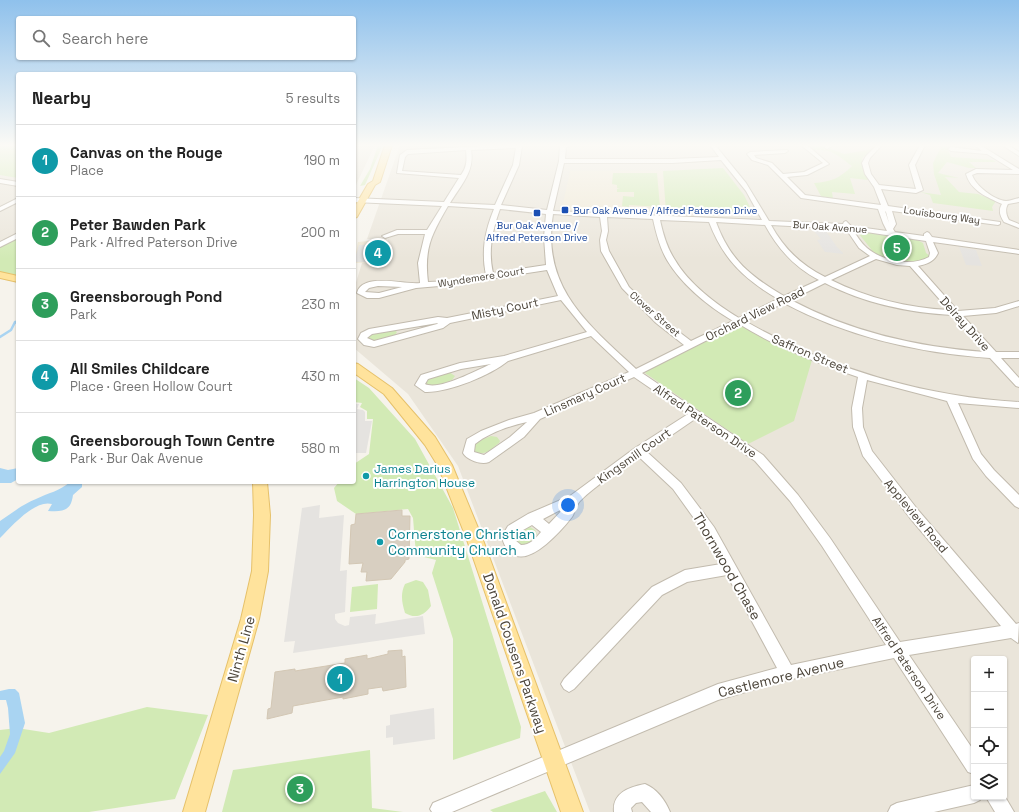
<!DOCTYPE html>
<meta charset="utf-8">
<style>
:root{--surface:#fff;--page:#f6f6f6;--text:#222;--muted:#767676;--line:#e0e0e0;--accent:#111827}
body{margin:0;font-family:"Space Grotesk",sans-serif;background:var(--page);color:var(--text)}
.controls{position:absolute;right:12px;bottom:12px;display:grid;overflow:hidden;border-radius:4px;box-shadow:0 1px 3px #0004}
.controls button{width:36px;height:36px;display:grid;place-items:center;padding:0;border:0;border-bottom:1px solid var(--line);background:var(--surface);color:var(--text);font:20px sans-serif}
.you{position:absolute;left:568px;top:505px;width:14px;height:14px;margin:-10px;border:3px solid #fff;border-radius:50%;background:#1a73e8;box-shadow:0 0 0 6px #1a73e833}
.badge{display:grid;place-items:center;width:26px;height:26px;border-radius:50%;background:var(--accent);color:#fff;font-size:13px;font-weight:700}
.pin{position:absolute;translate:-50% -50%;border:2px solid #fff;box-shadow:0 1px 4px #0006}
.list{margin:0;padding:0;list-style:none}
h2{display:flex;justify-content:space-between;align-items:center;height:52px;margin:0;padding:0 16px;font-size:17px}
h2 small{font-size:13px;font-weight:400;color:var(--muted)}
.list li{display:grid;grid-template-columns:26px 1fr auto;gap:12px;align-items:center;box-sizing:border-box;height:72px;padding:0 16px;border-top:1px solid var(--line)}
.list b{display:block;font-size:15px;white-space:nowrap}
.list p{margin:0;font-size:13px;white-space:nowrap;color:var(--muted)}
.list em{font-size:13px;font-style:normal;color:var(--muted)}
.icon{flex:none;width:22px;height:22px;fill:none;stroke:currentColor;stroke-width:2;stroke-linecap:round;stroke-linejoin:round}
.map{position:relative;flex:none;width:1019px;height:812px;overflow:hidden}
.search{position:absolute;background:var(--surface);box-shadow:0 1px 3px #0004;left:16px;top:16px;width:340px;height:44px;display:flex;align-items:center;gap:10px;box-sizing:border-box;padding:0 14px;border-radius:4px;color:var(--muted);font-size:15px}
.panel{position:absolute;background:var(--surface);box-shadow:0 1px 3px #0004;left:16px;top:72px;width:340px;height:412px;border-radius:4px}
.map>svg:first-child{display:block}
.residential{fill:#eae5da;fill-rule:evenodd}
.education{fill:#efe8d6}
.green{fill:#d2eab5}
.parking{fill:#e5e3e0}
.water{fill:#a9d4f2}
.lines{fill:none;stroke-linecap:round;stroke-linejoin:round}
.stream-far1{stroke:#a9d4f2;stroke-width:2}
.stream{stroke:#a9d4f2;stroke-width:2.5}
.building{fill:#d8cfc1;stroke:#d3c7b4}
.minor-casing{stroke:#c2bbae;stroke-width:2}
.major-casing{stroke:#e6c16a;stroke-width:2}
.minor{fill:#fff;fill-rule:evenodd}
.major{fill:#ffe39c;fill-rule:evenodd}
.transit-dot{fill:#1a4fb4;stroke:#fff;stroke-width:1.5}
.culture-dot{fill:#0f9aa8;stroke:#fff;stroke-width:1.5}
.labels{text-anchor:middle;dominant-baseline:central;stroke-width:4;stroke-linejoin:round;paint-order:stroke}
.far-transit-label{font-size:10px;fill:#164399;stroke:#fff;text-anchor:start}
.far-street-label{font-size:10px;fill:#4b4439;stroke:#fff}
.street-label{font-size:12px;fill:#4b4439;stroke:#fff}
.culture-label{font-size:12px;fill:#0d838f;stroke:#fff;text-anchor:start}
.near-culture-label{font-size:14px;fill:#0d838f;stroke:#fff;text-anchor:start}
.near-street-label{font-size:14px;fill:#4b4439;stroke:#fff}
</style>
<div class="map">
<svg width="1019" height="812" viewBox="0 0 1019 812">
<rect width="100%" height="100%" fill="#f6f3ec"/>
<path class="residential" d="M0,145H18V237L0,247Z
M354,145H375L354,189Z
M400,145H1000L1019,156V812H590L458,466L408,394L354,348V289L362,263L381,262L388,239H367ZM974,659H1004V797H974Z"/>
<path class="education" d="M570,171H663L666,212L562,209Z
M387,239L380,262L354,263L358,242Z"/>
<path class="green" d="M0,145H18V178L0,175Z
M378,145H383L365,185L360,186L370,169Z
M806,145H820L844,154L873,149L870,154L863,157C860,165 865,173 868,180L850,178L855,194L832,192L833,199L822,198L814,183C831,182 840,178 852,166C836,154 833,149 811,150Z
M942,145H946L951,157L993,160L996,162H969L976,168H969L947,162L938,173L959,178L945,177L959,192L978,194L996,201L992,207L993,211L933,203L930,195L920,192L941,195L934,174L933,163Z
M723,168L744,195L754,215L666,212L663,171Z
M613,173H657L660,207L629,205V207L622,206L623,196L634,197V192H617V189L620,188H617V185L612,184Z
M863,232L917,240L923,243L926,253L930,256C915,270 888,260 872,252L871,249L859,234Z
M18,237V275L0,272V247Z
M739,325L781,347L812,360L794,421L748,444L645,373L647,370Z
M394,330L397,332L395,335L372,341H369L366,336L367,334Z
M449,372L455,376L452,380L434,387L424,385L426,379Z
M354,378L369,388L415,439L453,508L521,727L520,738L453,760V639L432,573L436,560L416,555L413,518L408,509L356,514L337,501L334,488L339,482H354V464L369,454L373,419H367V411L360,407L362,403L354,402Z
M491,436L497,437L500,441L499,443C490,450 485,456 474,452V443Z
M530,527L535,530L537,534C534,540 529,544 523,547L512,542L515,531Z
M416,580L423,582L428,590L431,606C424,616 415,619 405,613C402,603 400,594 405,584Z
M378,584L377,609L350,612L352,587Z
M147,707L208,715L175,799L89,812H0V730L17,728L49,733Z
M370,750L372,808L403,812H222L233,770Z
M545,791L557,812H493L490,810Z"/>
<path class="parking" d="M815,229L825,230L837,247L844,254L825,252L817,240L821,239L814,231Z
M359,245H370L368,251H372L369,262H354Z
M959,247L976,250L982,266L966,265Z
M354,404H359L357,409L363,410L365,412V421H372L366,453H354Z
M320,505L319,518L344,515L340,571L347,570L345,612L335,614V619L338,623L345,626L349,625L350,617L376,614L375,624L423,616L425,634L293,653L295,641L284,642L302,508Z
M434,708L435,739L393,745V737L386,738V726L390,725V715Z"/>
<path class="water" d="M0,468L8,470L18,468V479L11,483H0Z
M70,482H82V487L73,495C71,511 63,512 48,511L52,504C35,499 11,527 0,538V521C12,513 23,504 36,499C48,493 60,491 70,482Z
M9,689H15L19,693L25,723L15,753L0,774V757L4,751L10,734L8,708L6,700H0V691Z"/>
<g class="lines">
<path class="stream-far1" d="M15,323L18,319"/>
<path class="stream" d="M0,337L11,330L15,322"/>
</g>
<path class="building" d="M373,250H382L380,262H370Z
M402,510V516H410L409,559L405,560V562L391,579L366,581L367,572H361L363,563L349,564L351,525L355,524L356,514Z
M402,650V657L405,656L406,687L383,691L382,687L368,689V694L343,699V697L293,706L292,713L267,719L268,709L271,708L275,672L295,669V671L345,663V659L367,655V659L388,654V651Z"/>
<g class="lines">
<defs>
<path id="minor" d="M502,145L522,146L519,165L501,205L547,210L559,161L560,145H576L566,147L565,159H672L719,157L710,145H715L746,183L769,221L843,224L844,222L846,221L851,226L887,231L883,223L878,209L801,198L768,165L752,160L747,154L750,152L787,150L788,151L785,153L754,155L756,158L772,163L783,174L804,172L823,163L801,145H807L829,164L807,175L787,177L805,195L881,205L874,187L865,174L862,163L866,156L877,145H882L870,158L868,163L871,174L879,185L916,189L909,165L920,145H925L915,165L923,190L916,193L881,189L888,206L1000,222V224L998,225L892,211L896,224L893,229L895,232L924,236V234L927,232L929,233L932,237L1019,250V254L933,242L938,253C934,262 927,264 918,266L958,311L995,308L1019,301V306L996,313L963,316L996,352H1019V358H1001L1019,378V387L1016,386L990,358C919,353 848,337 784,303L745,321C826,368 926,397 1019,402V408L958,403L981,454L994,470L1019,495V508L1015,506L986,476L973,459L947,401L867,380L862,408L863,427L872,451L918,510L1016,624L1019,623L1018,643L1011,638L909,655L974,751V774L968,772L894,658L787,680L718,700L452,812H432L430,809L433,803L718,684L777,668L727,575L687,582L662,595L574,689L569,692L564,689L561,684L564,679L652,587L685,570L721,564L706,535L673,489L639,457C619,471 597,484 580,501C576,505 575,512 572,517C562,530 532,564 515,555C507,551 503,544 502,536L508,526L528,514L570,496L635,448L688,414L634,377L540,419L524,437L489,462C481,465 467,460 463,453L467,439L481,431L509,420L534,413L629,372L591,336L508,361C491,375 448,393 425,392L415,385L421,375L460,363L504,356L587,332L561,300L450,323L443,328L374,347L364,345L358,339L361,333L369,329L438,317L447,318L558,296L547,270L451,285L416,288L379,298H367L357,293C362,272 405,285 420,283L418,263L425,234H398L385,238L382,236L397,230H427L442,206L354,202V198L444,202L459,178L397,173L400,155L407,150ZM516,148L513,165L495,205L450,203C461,185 475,171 471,150ZM466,150C467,160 467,167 461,175L402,171L405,157L408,154ZM721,160L746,191L762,220L553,211L564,163H672ZM448,206L494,209C485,231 481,251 486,275L451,281L428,282C424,249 431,235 448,206ZM500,209L546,214L544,237L546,265L493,273C488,251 492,231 500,209ZM885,211L886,212L889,223ZM553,214L600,217L602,231L600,240L601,251L622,288L656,323L684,345L636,369C588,324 541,288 553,214ZM607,217L653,219C656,233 660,248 667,260C682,285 708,306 733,321L691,341L662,319L629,287L609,251L606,240L608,231ZM660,220L709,222C723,259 744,279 778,299L739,318C717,305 688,283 675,260C667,248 663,234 660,220ZM716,222L765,225C778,249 794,267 819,280L784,296C750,276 730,260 716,222ZM771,225L846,229L859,248L870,256L825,277C801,265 784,249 771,225ZM853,230L926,241L930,253L929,257C911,267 882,261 867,248C861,243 857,236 853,230ZM876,259L897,265L910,266L949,310C909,308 867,298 831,280ZM825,283C864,303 910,313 953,315L985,352C917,347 851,332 791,300ZM378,286L402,287L379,293L365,292L369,288ZM438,323L437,324L374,341L367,338L372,334ZM739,324C776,347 817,363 858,377L852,408L853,427L863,456L910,518L1001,626L900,642L830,538L798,495L763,455L642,373ZM491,364C477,370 439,391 425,384L428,379L461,369ZM695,419L755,461L790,501L822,546L886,645L791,665L714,527L681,483L647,452ZM527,422L510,437L484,455L474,452L475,444C489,433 509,426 527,422ZM564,508L549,524L543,519ZM532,525L541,532C535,539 530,545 521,545L515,540L514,537L516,534Z
M826,145H834L827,149L824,147Z
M974,145H980L1019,169V174L977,173L972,175C976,186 994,200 1006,201C1010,201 1015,199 1019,198V202L1008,204C1005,209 1006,215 1009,220L1019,224V228L1004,222C1000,216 998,210 1002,204C987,197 971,191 966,174L976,169L1013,170L987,154L951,151L948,149L951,147L982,151Z
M1002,145H1008L1019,152V156Z
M0,179L18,182V186L0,183Z
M18,198V202L0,211V207Z
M18,233V238L0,247V242Z
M645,784C657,789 665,800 670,812H651L642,802L636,803L631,808L632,812H614C612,793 629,787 645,784Z
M974,785V797H981L980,800L974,803L934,812H888L891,806L897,803Z
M1004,795L1014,812H995L986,797H1004Z"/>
<path id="major" d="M385,145H392L380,182L375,185L357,217L354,218V208L368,184L373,181Z
M0,272L18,276V282L0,278Z
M354,363L358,364L392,388L435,437L452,465L483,540L583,812H561L467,540L438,466L425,445L384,394L354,373Z
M253,482H267L270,515L268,571L259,619L205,812H183L241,619L252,571L254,515Z"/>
</defs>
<use href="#minor" class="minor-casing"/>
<use href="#major" class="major-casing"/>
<use href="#minor" class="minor"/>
<use href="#major" class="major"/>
</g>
<linearGradient id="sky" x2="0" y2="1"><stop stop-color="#8fc1ec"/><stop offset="0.56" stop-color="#fbfaf6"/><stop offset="1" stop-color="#fbfaf6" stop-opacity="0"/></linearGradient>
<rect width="1019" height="259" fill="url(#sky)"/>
<g class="transit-dot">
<rect x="561" y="206" width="8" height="8" rx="2"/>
<rect x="533" y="209" width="8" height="8" rx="2"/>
</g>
<g class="culture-dot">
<circle cx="366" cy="476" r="4"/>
<circle cx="380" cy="542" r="4"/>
</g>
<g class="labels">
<g class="far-transit-label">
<text x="573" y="210">Bur Oak Avenue / Alfred Paterson Drive</text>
<text x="537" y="225" text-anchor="middle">Bur Oak Avenue /<tspan x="537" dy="12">Alfred Peterson Drive</tspan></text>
</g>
<g class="far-street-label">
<text transform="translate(942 215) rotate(8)">Louisbourg Way</text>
<text transform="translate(830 227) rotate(4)">Bur Oak Avenue</text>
<text transform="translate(481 277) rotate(-9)">Wyndemere Court</text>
<text transform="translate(655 314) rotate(41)">Clover Street</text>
</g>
<g class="street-label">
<text transform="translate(505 309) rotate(-12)">Misty Court</text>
<text transform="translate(755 314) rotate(-26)">Orchard View Road</text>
<text transform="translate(965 324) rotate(48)">Delray Drive</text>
<text transform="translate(810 354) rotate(23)">Saffron Street</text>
<text transform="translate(585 395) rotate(-24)">Linsmary Court</text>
<text transform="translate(705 421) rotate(34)">Alfred Paterson Drive</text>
<text transform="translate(634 456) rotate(-35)">Kingsmill Court</text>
<text transform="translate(916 516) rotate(50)">Appleview Road</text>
<text transform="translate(909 668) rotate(56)">Alfred Paterson Drive</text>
</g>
<g class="culture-label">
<text x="374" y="469">James Darius<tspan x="374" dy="14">Harrington House</tspan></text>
</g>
<g class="near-culture-label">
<text x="388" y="534">Cornerstone Christian<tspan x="388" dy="16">Community Church</tspan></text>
</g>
<g class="near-street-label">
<text transform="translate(727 566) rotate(60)">Thornwood Chase</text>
<text transform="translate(241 649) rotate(-74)">Ninth Line</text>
<text transform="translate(515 653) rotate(71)">Donald Cousens Parkway</text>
<text transform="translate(781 677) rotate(-14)">Castlemore Avenue</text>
</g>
</g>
</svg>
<div class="controls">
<button>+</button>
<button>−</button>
<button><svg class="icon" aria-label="locate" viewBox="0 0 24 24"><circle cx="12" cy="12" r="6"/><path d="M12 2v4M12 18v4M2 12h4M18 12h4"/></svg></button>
<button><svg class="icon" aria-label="layers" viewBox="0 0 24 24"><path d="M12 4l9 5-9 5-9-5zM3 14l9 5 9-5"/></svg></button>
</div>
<div class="you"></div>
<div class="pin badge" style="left:340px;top:679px;background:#0f9aa8">1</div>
<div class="pin badge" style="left:738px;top:393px;background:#2e9e5b">2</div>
<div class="pin badge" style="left:300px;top:789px;background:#2e9e5b">3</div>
<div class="pin badge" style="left:378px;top:253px;background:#0f9aa8">4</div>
<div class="pin badge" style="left:897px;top:248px;background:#2e9e5b">5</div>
<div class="search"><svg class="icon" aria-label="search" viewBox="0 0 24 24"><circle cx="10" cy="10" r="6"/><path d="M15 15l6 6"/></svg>Search here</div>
<section class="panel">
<h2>Nearby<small>5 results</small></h2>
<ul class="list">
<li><span class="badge" style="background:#0f9aa8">1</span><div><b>Canvas on the Rouge</b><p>Place</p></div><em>190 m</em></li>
<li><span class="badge" style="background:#2e9e5b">2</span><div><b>Peter Bawden Park</b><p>Park · Alfred Paterson Drive</p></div><em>200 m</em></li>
<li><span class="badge" style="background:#2e9e5b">3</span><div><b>Greensborough Pond</b><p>Park</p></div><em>230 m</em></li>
<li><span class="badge" style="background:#0f9aa8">4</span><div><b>All Smiles Childcare</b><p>Place · Green Hollow Court</p></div><em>430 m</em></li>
<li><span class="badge" style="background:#2e9e5b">5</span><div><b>Greensborough Town Centre</b><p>Park · Bur Oak Avenue</p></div><em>580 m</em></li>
</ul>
</section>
</div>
